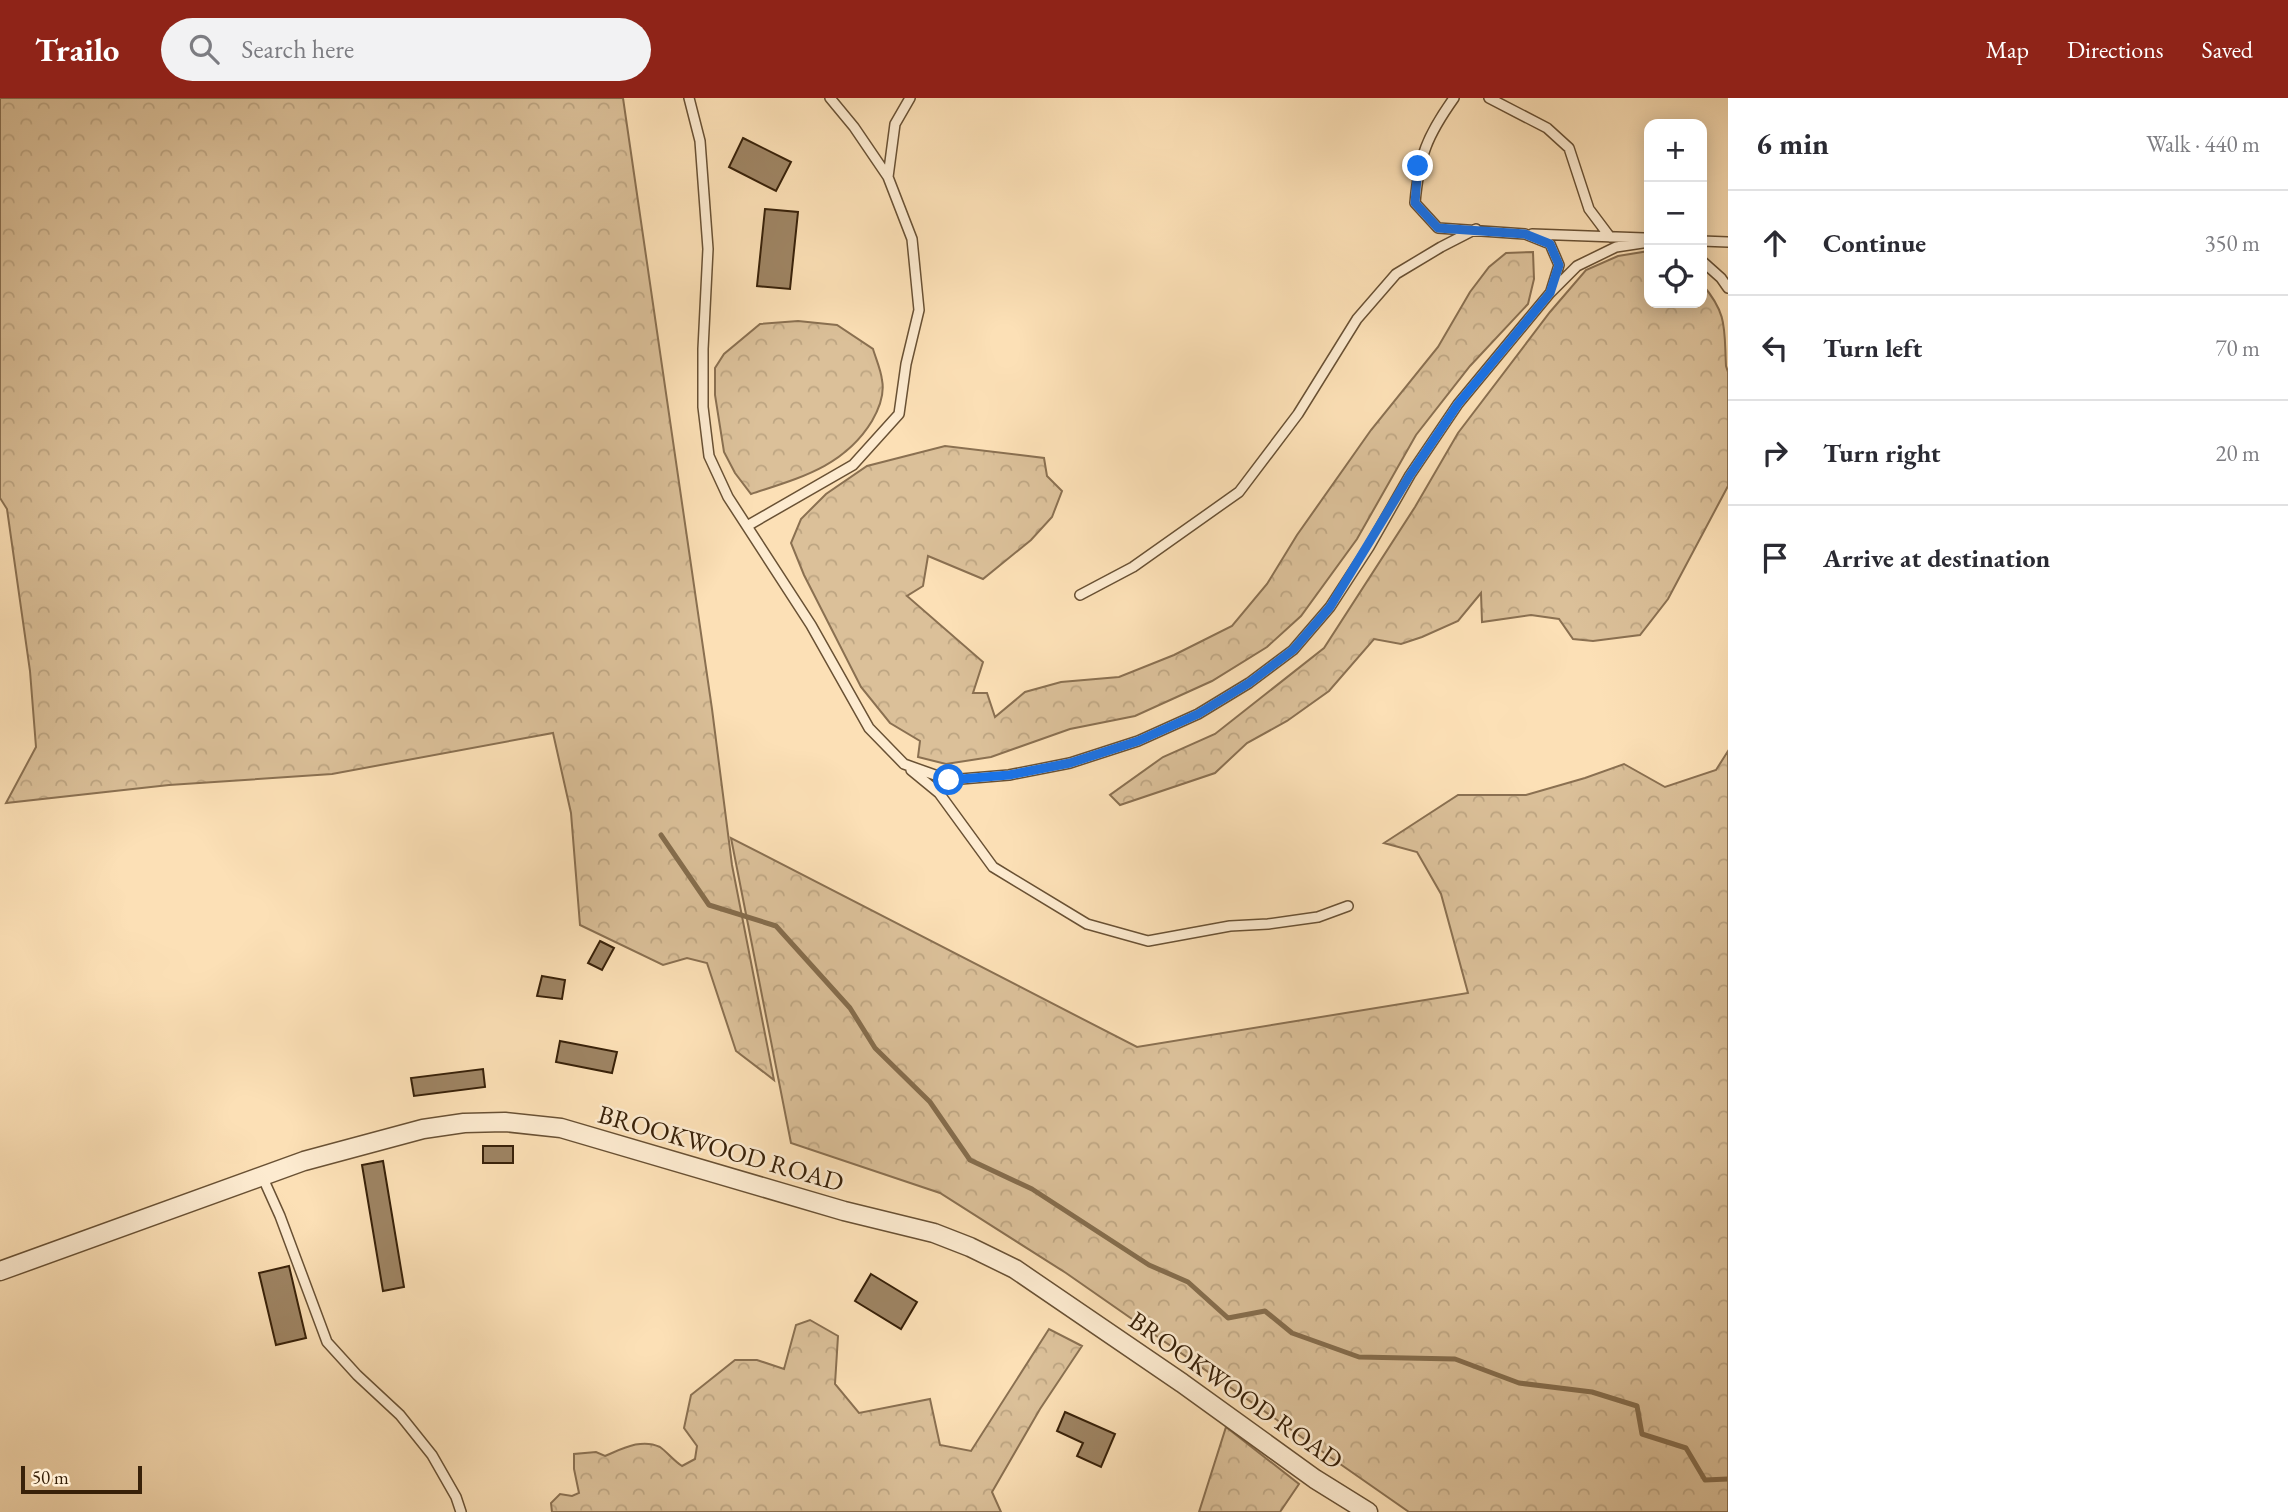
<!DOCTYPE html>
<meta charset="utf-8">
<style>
:root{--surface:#fff;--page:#f2f2f3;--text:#2b2b33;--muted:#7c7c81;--line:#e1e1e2;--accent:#8f2418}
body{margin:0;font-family:"EB Garamond",serif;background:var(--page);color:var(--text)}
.controls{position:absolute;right:21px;top:21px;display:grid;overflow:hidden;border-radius:14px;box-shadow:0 4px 18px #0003}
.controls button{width:63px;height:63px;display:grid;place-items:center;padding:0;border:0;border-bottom:2px solid var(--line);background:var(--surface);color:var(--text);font:35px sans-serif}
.scale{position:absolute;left:21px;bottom:18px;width:121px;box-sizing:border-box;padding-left:7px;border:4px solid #382109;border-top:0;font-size:19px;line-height:24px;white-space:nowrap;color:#382109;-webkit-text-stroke:5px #fdebd0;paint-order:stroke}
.stop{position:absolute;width:21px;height:21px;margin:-16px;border:5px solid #1a73e8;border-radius:50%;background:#fff}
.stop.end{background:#1a73e8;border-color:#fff;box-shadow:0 2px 7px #0008}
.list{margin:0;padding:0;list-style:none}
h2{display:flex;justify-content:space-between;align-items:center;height:91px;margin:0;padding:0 28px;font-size:30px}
h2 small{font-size:23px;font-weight:400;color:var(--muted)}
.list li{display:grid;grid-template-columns:46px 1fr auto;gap:21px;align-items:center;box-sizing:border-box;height:105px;padding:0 28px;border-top:2px solid var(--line)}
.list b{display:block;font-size:26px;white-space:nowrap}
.list em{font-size:23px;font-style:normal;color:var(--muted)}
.icon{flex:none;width:38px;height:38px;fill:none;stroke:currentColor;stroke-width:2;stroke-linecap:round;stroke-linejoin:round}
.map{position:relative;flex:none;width:1728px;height:1414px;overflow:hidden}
header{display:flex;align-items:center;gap:42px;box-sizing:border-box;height:98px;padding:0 35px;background:var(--accent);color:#fff}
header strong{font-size:33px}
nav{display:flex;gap:38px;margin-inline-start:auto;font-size:24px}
.search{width:490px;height:63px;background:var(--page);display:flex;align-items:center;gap:18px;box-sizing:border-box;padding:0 24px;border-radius:38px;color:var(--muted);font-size:26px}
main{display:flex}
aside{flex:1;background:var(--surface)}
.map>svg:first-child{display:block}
.forest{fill:url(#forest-crowns);stroke:#8a7051;stroke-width:2}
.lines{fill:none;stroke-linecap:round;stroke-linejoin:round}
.stream{stroke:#856d4d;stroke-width:5}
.building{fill:#9e8463;stroke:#382109;stroke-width:2}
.service-casing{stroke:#695134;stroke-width:12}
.minor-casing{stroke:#695134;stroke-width:21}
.service{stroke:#fdebd0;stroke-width:9}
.minor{stroke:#fdebd0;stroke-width:18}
.route{stroke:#1a73e8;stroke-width:9}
.labels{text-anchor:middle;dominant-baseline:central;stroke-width:5;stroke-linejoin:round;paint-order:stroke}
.street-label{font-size:26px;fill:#382109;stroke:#fdebd0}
</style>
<header>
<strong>Trailo</strong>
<div class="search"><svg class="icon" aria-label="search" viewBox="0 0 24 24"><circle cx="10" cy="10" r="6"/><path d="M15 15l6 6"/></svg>Search here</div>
<nav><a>Map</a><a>Directions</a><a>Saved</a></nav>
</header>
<main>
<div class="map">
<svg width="1728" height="1414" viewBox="0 0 1728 1414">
<defs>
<pattern id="forest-crowns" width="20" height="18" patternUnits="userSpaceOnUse" patternTransform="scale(1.75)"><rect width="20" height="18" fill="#dbc099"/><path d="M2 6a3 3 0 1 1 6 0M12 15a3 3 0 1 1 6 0" fill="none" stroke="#bda582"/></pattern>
</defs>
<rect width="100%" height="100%" fill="#fce0b6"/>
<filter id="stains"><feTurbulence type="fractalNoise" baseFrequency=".00286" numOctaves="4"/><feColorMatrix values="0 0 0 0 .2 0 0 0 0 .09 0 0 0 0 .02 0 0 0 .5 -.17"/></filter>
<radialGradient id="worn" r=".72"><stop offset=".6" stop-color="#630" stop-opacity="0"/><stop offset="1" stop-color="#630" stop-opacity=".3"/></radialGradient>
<path class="forest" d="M0,0H623L712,611L732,767L774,982L736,953L707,865L687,860L663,867L580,827L571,715L553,635L332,676L169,687L6,705L36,649L30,573L7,411L0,400Z
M1649,153V205H1702V186C1728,216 1724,231 1726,268L1728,274V388L1668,501L1640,537L1593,543L1573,541L1559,521L1531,517L1482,524L1481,495L1458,523L1422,539L1401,546L1374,541L1329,593L1287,623L1247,645L1215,675L1120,707L1110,697L1163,659L1215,636L1324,550L1415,409L1458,335L1550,214L1586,172L1618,158Z
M1533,154L1534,181L1528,206L1470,268L1416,337L1357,441L1301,518L1267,549L1212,583L1135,618L1070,631L991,659L946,666L918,659L920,643L890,625L861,589L804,477L791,445L801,421L826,396L867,368L945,348L1044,360L1047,378L1062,393L1052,419L1031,442L983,481L928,458L923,488L907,498L983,564L973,595H987L995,619L1025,594L1061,584L1119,579L1174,557L1232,528L1267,486L1297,437L1371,332L1438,249L1470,194L1489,169L1506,155Z
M798,223L837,227L873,251C876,261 881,272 882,282C885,297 879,311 872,323C844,369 799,380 751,396L735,375L724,354L715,297V270L724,256L760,226Z
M1728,653V1414H1409L1066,1175L940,1095L791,1045L731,740L1137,949L1468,895L1441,796L1417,754L1384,745L1458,697H1526L1585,680L1624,666L1665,689L1716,672Z
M810,1222L838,1238L835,1286L859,1315L930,1301L940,1347L971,1353L1049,1231L1082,1248L1040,1311L992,1394L1001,1414H552L551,1405L560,1396L572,1398L579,1395L574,1371V1356L596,1354L605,1358C622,1351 641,1340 660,1349C666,1353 674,1363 682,1368L695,1361L697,1348L684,1330L691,1297L735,1262H757L784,1271L796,1227Z
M1226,1329L1299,1386L1280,1414H1199Z"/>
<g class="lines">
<path class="stream" d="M661,737L709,807L776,828L850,910L875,950L930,1004L970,1062L1032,1091L1149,1167L1188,1184L1228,1220L1265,1213L1292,1235L1359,1259L1455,1261L1519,1285L1592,1294L1637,1308L1642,1336L1686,1350L1705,1382L1728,1381"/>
</g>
<path class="building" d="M743,40L791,64L776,93L729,69Z
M765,111L798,114L790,191L757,188Z
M600,843L614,850L602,872L588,865Z
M542,878L565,882L562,901L537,898Z
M560,943L617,954L612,975L556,964Z
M483,971L485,989L414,998L411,980Z
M483,1048H513V1065H483Z
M383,1063L404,1189L383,1193L362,1067Z
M289,1168L306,1240L276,1247L259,1175Z
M871,1176L917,1204L901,1231L855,1203Z
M1065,1314L1115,1336L1101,1369L1077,1358L1083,1345L1057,1333Z"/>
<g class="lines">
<defs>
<path id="service" d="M689,0L700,43L708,151L703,251V309L709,358L728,399L811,527L869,630L904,666L949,682L1009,677L1070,665L1138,643L1198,616L1249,585L1293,552L1330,509L1369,449L1410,377L1458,306L1550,195L1577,168L1616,149L1649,144
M1454,0C1427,38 1419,58 1415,105L1438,130L1525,136L1550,146L1559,167L1551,193
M1489,0L1547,30L1569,50L1589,111L1610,139
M888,79L895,26L910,0
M1532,136L1644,140
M1702,143L1728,144
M1702,163L1721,180L1728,190
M747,428L853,367L899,316L906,266L919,212L912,141L888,79L854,29L830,0
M1080,497L1133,469L1239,394L1298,316L1357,221L1396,176L1441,149L1476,131
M911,672L939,695L993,769L1087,826L1148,843L1230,828L1268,826L1318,819L1348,808
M262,1078L280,1118L327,1244L357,1277L400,1317L432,1357L456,1399L461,1414"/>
<path id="minor" d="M0,1173L304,1063L423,1031L464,1025L505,1024L561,1030L844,1113L934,1135L970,1149L1015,1171L1182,1285L1315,1381L1368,1414"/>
</defs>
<use href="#service" class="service-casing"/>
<use href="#minor" class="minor-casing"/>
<use href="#service" class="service"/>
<use href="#minor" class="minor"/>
</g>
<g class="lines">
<path class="route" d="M949,682L1009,677L1070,665L1138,643L1198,616L1249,585L1293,552L1330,509L1410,377L1458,306L1550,195L1559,167L1550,146L1525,136L1438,130L1415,105L1418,68"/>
</g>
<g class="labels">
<g class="street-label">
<text transform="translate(721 1050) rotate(16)">BROOKWOOD ROAD</text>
<text transform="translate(1236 1292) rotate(35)">BROOKWOOD ROAD</text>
</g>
</g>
<rect width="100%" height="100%" filter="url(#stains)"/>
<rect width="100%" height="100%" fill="url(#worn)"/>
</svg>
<div class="controls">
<button>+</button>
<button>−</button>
<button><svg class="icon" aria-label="locate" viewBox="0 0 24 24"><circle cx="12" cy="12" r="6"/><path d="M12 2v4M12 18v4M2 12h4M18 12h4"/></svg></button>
</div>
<div class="scale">50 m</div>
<div class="stop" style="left:949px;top:682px"></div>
<div class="stop end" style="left:1418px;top:68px"></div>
</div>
<aside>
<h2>6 min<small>Walk · 440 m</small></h2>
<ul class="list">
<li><svg class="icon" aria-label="ahead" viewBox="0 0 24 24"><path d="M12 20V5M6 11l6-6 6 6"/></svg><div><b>Continue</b></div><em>350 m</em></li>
<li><svg class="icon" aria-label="left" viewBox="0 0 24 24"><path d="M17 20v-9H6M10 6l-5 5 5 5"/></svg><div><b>Turn left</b></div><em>70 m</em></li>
<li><svg class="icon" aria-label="right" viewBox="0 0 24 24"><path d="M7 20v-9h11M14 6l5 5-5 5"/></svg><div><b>Turn right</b></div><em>20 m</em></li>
<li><svg class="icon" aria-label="arrive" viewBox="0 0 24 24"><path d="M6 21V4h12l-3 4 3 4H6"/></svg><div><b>Arrive at destination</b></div></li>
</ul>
</aside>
</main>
